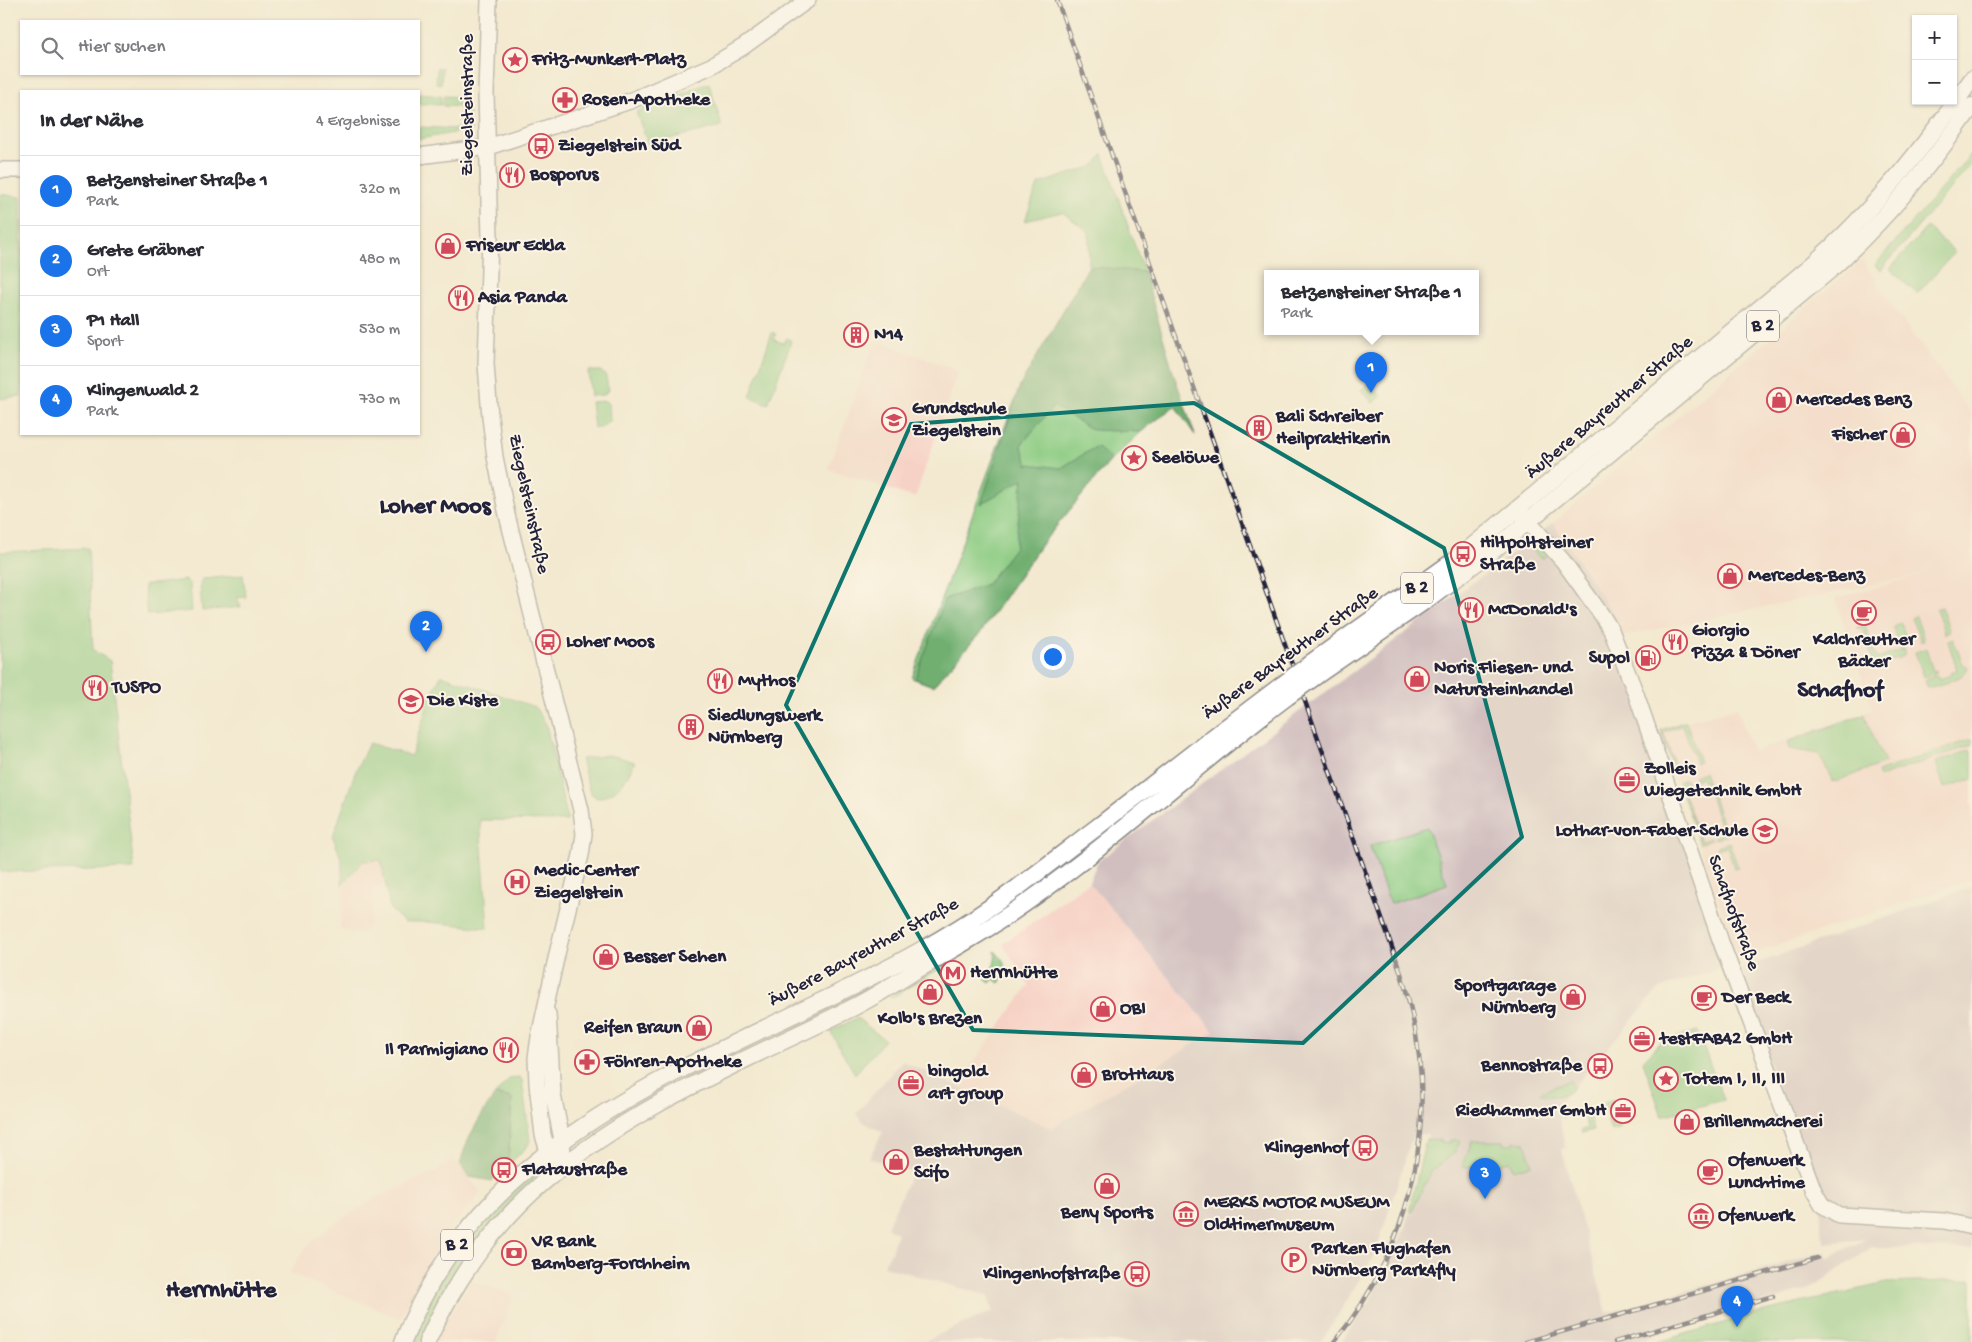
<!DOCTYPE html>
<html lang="de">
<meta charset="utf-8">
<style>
:root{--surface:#fff;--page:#f7f7f7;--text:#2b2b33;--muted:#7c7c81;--line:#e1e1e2;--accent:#1a73e8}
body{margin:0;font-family:"Gochi Hand",sans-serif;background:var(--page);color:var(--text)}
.controls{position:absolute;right:15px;top:15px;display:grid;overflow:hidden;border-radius:0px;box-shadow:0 1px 4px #0004}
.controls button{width:45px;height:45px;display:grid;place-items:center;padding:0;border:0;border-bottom:1px solid var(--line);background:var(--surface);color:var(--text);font:25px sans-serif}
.you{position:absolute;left:1052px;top:656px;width:18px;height:18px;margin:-12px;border:4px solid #fff;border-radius:50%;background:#1a73e8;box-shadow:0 0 0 8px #1a73e833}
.badge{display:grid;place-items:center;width:32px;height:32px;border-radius:50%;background:var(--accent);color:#fff;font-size:16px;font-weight:700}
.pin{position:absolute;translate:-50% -41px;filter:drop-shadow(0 1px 2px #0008)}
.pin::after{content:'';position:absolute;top:26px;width:18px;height:15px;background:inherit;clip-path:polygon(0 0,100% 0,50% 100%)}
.popup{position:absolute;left:1264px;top:270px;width:215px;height:65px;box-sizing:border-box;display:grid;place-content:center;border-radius:0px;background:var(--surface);filter:drop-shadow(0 1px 4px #0005);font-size:16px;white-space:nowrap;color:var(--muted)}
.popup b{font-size:19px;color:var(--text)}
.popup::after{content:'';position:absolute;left:50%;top:100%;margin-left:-10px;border:10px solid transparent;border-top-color:var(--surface)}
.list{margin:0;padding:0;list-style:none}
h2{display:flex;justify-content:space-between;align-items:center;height:65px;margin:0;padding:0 20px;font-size:21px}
h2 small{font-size:16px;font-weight:400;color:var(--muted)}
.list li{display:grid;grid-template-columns:32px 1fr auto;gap:15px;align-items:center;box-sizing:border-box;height:70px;padding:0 20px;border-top:1px solid var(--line)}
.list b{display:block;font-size:19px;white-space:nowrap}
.list p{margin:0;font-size:16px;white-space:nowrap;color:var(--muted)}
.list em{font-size:16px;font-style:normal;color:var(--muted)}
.icon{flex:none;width:28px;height:28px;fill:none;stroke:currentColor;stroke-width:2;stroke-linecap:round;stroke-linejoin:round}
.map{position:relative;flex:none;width:1972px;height:1342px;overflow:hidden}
.search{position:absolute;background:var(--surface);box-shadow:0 1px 4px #0004;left:20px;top:20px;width:400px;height:55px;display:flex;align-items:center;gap:12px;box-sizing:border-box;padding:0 18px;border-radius:0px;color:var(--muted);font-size:19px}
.panel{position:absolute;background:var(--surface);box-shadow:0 1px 4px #0004;left:20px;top:90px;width:400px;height:345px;border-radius:0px}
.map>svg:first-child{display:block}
.built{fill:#f6d1c5}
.industrial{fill:#d1bfbf}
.green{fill:#8bcb82;stroke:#56765e}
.forest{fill:#70af70;stroke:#496856}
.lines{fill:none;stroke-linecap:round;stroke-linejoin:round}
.secondary-casing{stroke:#8a8686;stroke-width:18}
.primary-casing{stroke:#8a8686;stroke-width:19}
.secondary{stroke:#fff;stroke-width:15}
.primary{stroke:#fff;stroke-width:16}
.rail-casing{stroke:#22223b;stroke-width:4.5}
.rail{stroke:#fcf5e5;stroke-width:2.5;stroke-dasharray:8;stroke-linecap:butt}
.primary-bridge-casing{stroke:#8a8686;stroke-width:19;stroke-linecap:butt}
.primary-bridge{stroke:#fff;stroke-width:16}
.marked{fill:none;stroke:#0f766e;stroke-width:4;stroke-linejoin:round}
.labels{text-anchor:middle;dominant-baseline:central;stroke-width:4;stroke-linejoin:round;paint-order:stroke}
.shield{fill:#fcf5e5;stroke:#63616e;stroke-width:1}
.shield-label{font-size:18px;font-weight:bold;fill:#22223b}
.poi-label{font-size:19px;font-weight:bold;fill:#22223b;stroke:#fcf5e5;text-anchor:start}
.street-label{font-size:19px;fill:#22223b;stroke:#fcf5e5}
.district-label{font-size:24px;font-weight:bold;fill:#22223b;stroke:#fcf5e5}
</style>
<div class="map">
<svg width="1972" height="1342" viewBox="0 0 1972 1342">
<rect width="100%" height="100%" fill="#fcf5e5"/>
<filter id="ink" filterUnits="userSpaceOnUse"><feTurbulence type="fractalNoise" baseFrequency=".02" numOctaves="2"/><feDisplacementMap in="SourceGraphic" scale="10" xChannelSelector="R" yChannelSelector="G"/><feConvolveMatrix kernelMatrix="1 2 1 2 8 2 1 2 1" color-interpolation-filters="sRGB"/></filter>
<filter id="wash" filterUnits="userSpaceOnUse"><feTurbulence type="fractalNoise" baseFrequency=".0096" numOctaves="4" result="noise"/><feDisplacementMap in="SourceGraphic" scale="20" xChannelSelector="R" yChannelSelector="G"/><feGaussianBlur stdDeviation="1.12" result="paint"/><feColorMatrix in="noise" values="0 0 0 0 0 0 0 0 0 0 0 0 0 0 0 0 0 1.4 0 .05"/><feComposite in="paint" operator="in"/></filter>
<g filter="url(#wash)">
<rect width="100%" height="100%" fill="#f3e9d0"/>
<path class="built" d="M1862,260L1901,318L1972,414V879L1738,959L1660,730L1687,721L1737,708L1753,752L1872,710L1878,727L1835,598L1924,574L1619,637L1553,523Z
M879,341L958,371L915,498L828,469L874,345Z
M381,860L383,884L373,888L370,926L360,934L340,928L344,886L363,861Z
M1089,882L1214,1032L1051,1128L955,1088L1029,985L1003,944Z
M454,1160L481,1192L443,1237L400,1318L289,1273L306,1247L334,1224L374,1199L434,1172Z
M471,1281L514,1295L496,1342H434L446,1315L451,1314Z"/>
<path class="industrial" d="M1553,523L1616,618L1619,637L1727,966L1659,989L1569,1093L1558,1102V1110L1565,1147L1562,1150L1607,1313L1825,1252L1828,1258L1866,1239L1825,1243L1821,1232V1201L1735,971L1972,887V1249L1872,1247L1810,1289L1631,1342H1341L1369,1303L1405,1228L1428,1134H1413L1376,1252L1326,1335L1320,1342H922L993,1311L988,1296L883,1266L891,1252L897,1233L887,1227L912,1172L869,1158L883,1132L863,1122L856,1114L902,1061L1051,1128L1214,1032L1089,882L1098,861Z"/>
<path class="green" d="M437,67L442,68L441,84L436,83Z
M709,83L722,126L648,144L636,112Z
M419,94L441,96V105L419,104Z
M444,96L466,97L471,130L419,139V127L460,129L461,107L443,106Z
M1972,153V164L1881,270L1875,265Z
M1103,154L1144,272L1173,372L1141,432L1111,460L1040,546L981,632L933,686L912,678L1020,386L1089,266V232L1062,212L1025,221L1038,184L1094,166Z
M0,194L21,197V396L0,399Z
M1927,227L1955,252L1917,294L1890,269Z
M772,332L776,334L774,340L784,343L787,338L791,340L790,345L768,404L750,397Z
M588,371H601L606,376L608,390L604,395L591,396Z
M1369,383L1382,396L1373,403L1361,390Z
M605,401L609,404L610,420L601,428H594L591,402Z
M1533,543L1546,555L1544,558L1539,557L1531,548Z
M88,548L93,650L110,661L134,869L0,872V552Z
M243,575L246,597L237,598L241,607L202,611L200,583L202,579Z
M186,580L190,584L192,611L147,615L144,585Z
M1941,607L1950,632L1945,634L1936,609Z
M1916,616L1924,640L1921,642L1911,618Z
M1901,623L1907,641L1902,642L1904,648L1900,650L1893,628L1895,627V625Z
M1865,625L1877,659L1904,649V656L1871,667L1868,666L1866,662L1873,661L1863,629L1856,628Z
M1953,639L1963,664L1968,667C1965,680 1939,684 1928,688L1925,680L1937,675L1939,679L1951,675L1950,672L1957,670L1948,641Z
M1926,649L1933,671L1936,670V673L1924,677L1915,652Z
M441,675L535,707L546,724L567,818V821L480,820L488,928L429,922H404L390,909L381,860L363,861L342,885V861L333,837L355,773L369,743L411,756L430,698Z
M1864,714L1885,763L1833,782L1819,754L1789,749L1787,742Z
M1686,721L1700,762L1696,763L1683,725L1663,732L1676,770L1674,771L1661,730Z
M1972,739V745L1879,777L1877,772Z
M1970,750L1972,757V779L1944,788L1936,762Z
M607,755L618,757L635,762C625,781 619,794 597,798L590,793L581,759Z
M1704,772L1727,836H1723L1714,839L1713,837L1723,833L1705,781L1703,782L1701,777L1696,780L1694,776Z
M1685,779L1687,783L1681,785L1701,841L1710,838L1711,840L1700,844L1678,782Z
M1427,827L1447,884L1390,904L1370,846Z
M1729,842L1738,867L1734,868L1727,846L1717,849V846Z
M975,947L893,997H889L967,950Z
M995,951L1002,959L1006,969L999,983L994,979L990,983L985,979C992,970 997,963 995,951Z
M849,994L852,1002L618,1121L615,1117L619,1111Z
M857,1018L885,1040L855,1074L830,1031Z
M1697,1031L1724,1100L1662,1116L1643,1061L1661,1042Z
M520,1077L522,1080L530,1141L527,1147L508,1165L512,1098L495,1095L510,1078Z
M1570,1080L1573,1088C1567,1096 1548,1099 1540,1093Z
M1614,1100L1616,1110L1607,1113L1604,1103Z
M1587,1106L1593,1130L1582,1133L1581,1130L1587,1128L1583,1112L1562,1118L1561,1114Z
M1618,1116L1621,1128L1611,1131L1607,1119Z
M1426,1139L1441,1140V1142L1450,1143V1140H1461L1454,1153L1431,1172L1412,1211H1409Z
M1472,1141H1503V1145L1514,1144V1141L1525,1142L1532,1165L1513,1170L1510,1161L1488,1166L1464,1167L1463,1164Z
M529,1171L537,1180L424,1342H407L447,1265Z
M1972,1280V1342H1658L1761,1312L1886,1283Z"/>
<path class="forest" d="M1089,266L1144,272L1173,372L1195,435L1175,406L1141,432L1092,430L1054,406L1021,445L1028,464L1061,468L1097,446L1111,460L1040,546L981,632L933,686L915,679L945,599L987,584L1015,547L1023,479L981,504L1020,386Z
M495,1095L512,1098L508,1165L492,1181L469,1177L460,1164C466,1139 480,1116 495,1095Z"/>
</g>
<g filter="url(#ink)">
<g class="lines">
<defs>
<path id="secondary" d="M489,0L486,93L490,238L486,364L490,417L495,457L507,515L581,810L584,834L581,855L557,954L539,1037L536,1058L537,1084L543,1135L548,1151L560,1169
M419,156L488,147L630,101L711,66L743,47L808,0
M0,170H21
M1520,512L1563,561L1601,614L1611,630L1636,694L1721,942L1814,1191L1822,1205L1839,1215L1944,1221L1972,1227
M548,1014L553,1095L562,1140L563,1153"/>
<path id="primary" d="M1312,662L1463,554L1811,266C1873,211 1924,147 1972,79
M1319,674L1425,601L1496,548L1830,270C1884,221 1931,165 1972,106
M403,1342C496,1100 763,1051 960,927C1008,897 1051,862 1096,828C1158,780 1220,731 1283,684
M427,1342C454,1281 495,1223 546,1180C637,1103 750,1059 856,1006C877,995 897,982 917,970C943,955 968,941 993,925C1097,858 1188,771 1287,697"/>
</defs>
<use href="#secondary" class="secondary-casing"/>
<use href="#primary" class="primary-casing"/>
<use href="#secondary" class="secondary"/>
<use href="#primary" class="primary"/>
<defs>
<path id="rail" d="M1057,0L1394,953C1406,986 1415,1020 1419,1056C1431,1156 1399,1264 1334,1342
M1526,1342L1817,1258
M1615,1342L1773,1296"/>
</defs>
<use href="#rail" class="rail-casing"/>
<use href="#rail" class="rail"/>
<defs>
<path id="primary-bridge" d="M1283,684L1312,662
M1287,697L1319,674"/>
</defs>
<use href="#primary-bridge" class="primary-bridge-casing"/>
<use href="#primary-bridge" class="primary-bridge"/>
</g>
</g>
<path d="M0 0H1972V1342H0ZM1194,403L1444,548L1522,837L1303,1043L973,1030L786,705L911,424Z" fill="#f3e9d0" fill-opacity=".55" fill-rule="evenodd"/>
<path class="marked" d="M1194,403L1444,548L1522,837L1303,1043L973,1030L786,705L911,424Z"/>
<defs>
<symbol id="sight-ring" viewBox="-11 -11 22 22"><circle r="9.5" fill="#fcf5e5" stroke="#d1495b" stroke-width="1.5"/><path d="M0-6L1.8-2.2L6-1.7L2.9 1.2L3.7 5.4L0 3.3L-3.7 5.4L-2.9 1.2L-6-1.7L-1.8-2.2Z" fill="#d1495b"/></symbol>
<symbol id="pharmacy-ring" viewBox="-11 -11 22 22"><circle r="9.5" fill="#fcf5e5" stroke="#d1495b" stroke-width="1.5"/><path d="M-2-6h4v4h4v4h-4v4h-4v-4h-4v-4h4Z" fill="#d1495b"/></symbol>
<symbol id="bus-ring" viewBox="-11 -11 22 22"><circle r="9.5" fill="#fcf5e5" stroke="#d1495b" stroke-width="1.5"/><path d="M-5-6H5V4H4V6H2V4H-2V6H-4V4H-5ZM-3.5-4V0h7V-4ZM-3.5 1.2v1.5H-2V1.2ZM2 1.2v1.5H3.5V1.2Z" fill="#d1495b"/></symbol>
<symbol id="restaurant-ring" viewBox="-11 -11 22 22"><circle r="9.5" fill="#fcf5e5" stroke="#d1495b" stroke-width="1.5"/><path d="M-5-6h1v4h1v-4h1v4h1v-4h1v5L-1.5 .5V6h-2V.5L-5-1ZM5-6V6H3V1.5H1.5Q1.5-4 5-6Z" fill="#d1495b"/></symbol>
<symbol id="shop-ring" viewBox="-11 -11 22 22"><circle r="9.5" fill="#fcf5e5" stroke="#d1495b" stroke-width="1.5"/><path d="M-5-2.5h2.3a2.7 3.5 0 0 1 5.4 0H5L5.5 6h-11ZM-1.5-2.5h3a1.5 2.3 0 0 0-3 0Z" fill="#d1495b"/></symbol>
<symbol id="building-ring" viewBox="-11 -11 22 22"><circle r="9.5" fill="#fcf5e5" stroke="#d1495b" stroke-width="1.5"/><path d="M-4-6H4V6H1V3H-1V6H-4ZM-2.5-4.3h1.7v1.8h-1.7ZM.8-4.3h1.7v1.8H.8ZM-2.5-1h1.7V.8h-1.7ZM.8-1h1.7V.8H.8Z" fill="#d1495b"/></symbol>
<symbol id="school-ring" viewBox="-11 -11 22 22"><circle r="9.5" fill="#fcf5e5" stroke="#d1495b" stroke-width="1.5"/><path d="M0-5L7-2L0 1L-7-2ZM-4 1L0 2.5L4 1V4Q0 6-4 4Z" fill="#d1495b"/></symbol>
<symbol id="cafe-ring" viewBox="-11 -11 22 22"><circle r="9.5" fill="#fcf5e5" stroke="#d1495b" stroke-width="1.5"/><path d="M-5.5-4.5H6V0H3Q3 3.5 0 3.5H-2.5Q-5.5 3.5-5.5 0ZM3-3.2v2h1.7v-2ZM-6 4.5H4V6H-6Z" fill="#d1495b"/></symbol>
<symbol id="fuel-ring" viewBox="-11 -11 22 22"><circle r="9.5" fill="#fcf5e5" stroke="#d1495b" stroke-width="1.5"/><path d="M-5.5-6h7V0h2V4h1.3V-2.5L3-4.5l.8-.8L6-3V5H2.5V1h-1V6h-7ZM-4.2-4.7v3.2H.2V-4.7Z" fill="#d1495b"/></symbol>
<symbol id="office-ring" viewBox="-11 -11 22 22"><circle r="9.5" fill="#fcf5e5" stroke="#d1495b" stroke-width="1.5"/><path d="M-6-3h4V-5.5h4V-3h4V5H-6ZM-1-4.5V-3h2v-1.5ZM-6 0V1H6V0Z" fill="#d1495b"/></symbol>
<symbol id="hospital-ring" viewBox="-11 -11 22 22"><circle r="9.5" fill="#fcf5e5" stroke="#d1495b" stroke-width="1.5"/><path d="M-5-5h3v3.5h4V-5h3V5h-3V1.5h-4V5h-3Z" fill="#d1495b"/></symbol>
<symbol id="metro-ring" viewBox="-11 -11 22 22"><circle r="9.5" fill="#fcf5e5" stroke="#d1495b" stroke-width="1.5"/><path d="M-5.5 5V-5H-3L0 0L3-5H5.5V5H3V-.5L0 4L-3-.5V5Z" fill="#d1495b"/></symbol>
<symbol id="museum-ring" viewBox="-11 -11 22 22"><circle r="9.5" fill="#fcf5e5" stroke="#d1495b" stroke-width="1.5"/><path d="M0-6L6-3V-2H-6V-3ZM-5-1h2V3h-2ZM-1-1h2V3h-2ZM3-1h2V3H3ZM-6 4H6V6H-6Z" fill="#d1495b"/></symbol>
<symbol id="bank-ring" viewBox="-11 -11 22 22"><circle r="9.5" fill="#fcf5e5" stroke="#d1495b" stroke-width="1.5"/><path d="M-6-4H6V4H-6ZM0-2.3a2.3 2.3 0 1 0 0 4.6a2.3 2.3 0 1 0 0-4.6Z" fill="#d1495b"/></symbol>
<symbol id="parking-ring" viewBox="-11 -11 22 22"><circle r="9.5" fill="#fcf5e5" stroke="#d1495b" stroke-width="1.5"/><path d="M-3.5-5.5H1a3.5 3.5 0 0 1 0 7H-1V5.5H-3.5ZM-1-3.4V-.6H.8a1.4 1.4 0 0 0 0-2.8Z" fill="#d1495b"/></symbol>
</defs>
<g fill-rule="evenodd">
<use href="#sight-ring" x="501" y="46" width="28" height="28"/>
<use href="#pharmacy-ring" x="551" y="86" width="28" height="28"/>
<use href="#bus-ring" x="527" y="132" width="28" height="28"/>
<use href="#restaurant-ring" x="498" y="161" width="28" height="28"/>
<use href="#shop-ring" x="434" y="232" width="28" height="28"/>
<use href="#restaurant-ring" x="447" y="284" width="28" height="28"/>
<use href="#building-ring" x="842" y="321" width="28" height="28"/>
<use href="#shop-ring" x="1765" y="386" width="28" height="28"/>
<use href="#school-ring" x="880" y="406" width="28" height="28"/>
<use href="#building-ring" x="1245" y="414" width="28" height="28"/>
<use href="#shop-ring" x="1889" y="421" width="28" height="28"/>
<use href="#sight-ring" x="1120" y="444" width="28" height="28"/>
<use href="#bus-ring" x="1449" y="540" width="28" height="28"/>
<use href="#shop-ring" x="1716" y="562" width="28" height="28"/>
<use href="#restaurant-ring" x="1457" y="596" width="28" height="28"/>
<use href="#cafe-ring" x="1850" y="599" width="28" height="28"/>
<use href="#bus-ring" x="534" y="628" width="28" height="28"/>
<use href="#restaurant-ring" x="1661" y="628" width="28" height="28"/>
<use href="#fuel-ring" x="1634" y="644" width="28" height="28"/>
<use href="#shop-ring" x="1403" y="665" width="28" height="28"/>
<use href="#restaurant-ring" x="706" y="667" width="28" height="28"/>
<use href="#restaurant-ring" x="81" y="674" width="28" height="28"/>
<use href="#school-ring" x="397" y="687" width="28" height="28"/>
<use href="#building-ring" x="677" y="713" width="28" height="28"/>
<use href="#office-ring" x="1613" y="766" width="28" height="28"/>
<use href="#school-ring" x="1751" y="817" width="28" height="28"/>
<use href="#hospital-ring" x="503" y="868" width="28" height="28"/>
<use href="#shop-ring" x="592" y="943" width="28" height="28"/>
<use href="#metro-ring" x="939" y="959" width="28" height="28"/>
<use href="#shop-ring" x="916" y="978" width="28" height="28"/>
<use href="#shop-ring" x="1559" y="983" width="28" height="28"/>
<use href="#cafe-ring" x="1690" y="984" width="28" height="28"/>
<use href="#shop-ring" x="1089" y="995" width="28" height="28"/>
<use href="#shop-ring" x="685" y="1014" width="28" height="28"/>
<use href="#office-ring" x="1628" y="1025" width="28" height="28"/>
<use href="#restaurant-ring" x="492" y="1036" width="28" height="28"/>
<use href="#pharmacy-ring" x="573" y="1048" width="28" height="28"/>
<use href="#bus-ring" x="1586" y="1052" width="28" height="28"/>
<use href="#shop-ring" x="1070" y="1061" width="28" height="28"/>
<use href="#sight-ring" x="1652" y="1065" width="28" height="28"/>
<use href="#office-ring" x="897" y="1069" width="28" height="28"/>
<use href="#office-ring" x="1609" y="1097" width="28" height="28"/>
<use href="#shop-ring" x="1673" y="1108" width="28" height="28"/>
<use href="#bus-ring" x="1351" y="1134" width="28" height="28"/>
<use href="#shop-ring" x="882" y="1148" width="28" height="28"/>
<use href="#bus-ring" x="490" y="1156" width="28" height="28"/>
<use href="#cafe-ring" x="1696" y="1158" width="28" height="28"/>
<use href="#shop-ring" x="1093" y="1172" width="28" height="28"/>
<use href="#museum-ring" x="1172" y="1200" width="28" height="28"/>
<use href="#museum-ring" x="1687" y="1202" width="28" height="28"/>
<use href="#bank-ring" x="500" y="1239" width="28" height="28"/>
<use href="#parking-ring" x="1280" y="1246" width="28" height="28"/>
<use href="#bus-ring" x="1123" y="1260" width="28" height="28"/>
</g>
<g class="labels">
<g class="shield">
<rect x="1747" y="310.5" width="32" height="31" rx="4"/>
<rect x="1401" y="572.5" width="32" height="31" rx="4"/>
<rect x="441" y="1229.5" width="32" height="31" rx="4"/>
</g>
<g class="shield-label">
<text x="1763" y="326">B 2</text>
<text x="1417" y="588">B 2</text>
<text x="457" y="1245">B 2</text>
</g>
<g class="poi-label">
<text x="532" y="60">Fritz-Munkert-Platz</text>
<text x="582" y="100">Rosen-Apotheke</text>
<text x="558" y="146">Ziegelstein Süd</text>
<text x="530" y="175">Bosporus</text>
<text x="466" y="246">Friseur Eckla</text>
<text x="478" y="298">Asia Panda</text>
<text x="874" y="335">N14</text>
<text x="1796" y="400">Mercedes Benz</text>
<text x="912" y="409">Grundschule<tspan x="912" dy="22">Ziegelstein</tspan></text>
<text x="1276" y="417">Bali Schreiber<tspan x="1276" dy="22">Heilpraktikerin</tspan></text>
<text x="1886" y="435" text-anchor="end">Fischer</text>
<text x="1152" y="458">Seelöwe</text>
<text x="1480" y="543">Hiltpoltsteiner<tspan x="1480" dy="22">Straße</tspan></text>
<text x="1748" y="576">Mercedes-Benz</text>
<text x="1488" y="610">McDonald's</text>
<text x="1692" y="631">Giorgio<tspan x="1692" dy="22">Pizza &amp; Döner</tspan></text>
<text x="1864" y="640" text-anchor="middle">Kalchreuther<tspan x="1864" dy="22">Bäcker</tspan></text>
<text x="566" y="642">Loher Moos</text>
<text x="1630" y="658" text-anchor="end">Supol</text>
<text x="1434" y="668">Noris Fliesen- und<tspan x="1434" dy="22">Natursteinhandel</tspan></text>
<text x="738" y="681">Mythos</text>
<text x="112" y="688">TUSPO</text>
<text x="428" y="701">Die Kiste</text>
<text x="708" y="716">Siedlungswerk<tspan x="708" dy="22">Nürnberg</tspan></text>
<text x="1644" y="769">Zolleis<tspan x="1644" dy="22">Wiegetechnik GmbH</tspan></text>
<text x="1748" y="831" text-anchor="end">Lothar-von-Faber-Schule</text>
<text x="534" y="871">Medic-Center<tspan x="534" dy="22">Ziegelstein</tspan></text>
<text x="624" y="957">Besser Sehen</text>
<text x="970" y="973">Herrnhütte</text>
<text x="1556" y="986" text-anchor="end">Sportgarage<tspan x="1556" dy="22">Nürnberg</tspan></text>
<text x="1722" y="998">Der Beck</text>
<text x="1120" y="1009">OBI</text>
<text x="930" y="1019" text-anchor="middle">Kolb's Brezen</text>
<text x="682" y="1028" text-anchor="end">Reifen Braun</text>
<text x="1660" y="1039">testFAB42 GmbH</text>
<text x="488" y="1050" text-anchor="end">Il Parmigiano</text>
<text x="604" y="1062">Föhren-Apotheke</text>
<text x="1582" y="1066" text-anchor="end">Bennostraße</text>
<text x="928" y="1072">bingold<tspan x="928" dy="22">art group</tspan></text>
<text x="1102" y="1075">BrotHaus</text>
<text x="1684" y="1079">Totem I, II, III</text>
<text x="1606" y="1111" text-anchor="end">Riedhammer GmbH</text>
<text x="1704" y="1122">Brillenmacherei</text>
<text x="1348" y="1148" text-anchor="end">Klingenhof</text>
<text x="914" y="1151">Bestattungen<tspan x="914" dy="22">Scifo</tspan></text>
<text x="1728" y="1161">Ofenwerk<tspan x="1728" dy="22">Lunchtime</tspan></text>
<text x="522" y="1170">Flataustraße</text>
<text x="1204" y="1203">MERKS MOTOR MUSEUM<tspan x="1204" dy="22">Oldtimermuseum</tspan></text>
<text x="1107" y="1213" text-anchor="middle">Beny Sports</text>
<text x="1718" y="1216">Ofenwerk</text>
<text x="532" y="1242">VR Bank<tspan x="532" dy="22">Bamberg-Forchheim</tspan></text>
<text x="1312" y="1249">Parken Flughafen<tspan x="1312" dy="22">Nürnberg Park4fly</tspan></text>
<text x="1120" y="1274" text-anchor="end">Klingenhofstraße</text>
</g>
<g class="street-label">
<text transform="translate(468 105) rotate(-90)">Ziegelsteinstraße</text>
<text transform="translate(1610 408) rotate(-40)">Äußere Bayreuther Straße</text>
<text transform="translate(528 504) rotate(78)">Ziegelsteinstraße</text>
<text transform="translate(1291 654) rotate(-36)">Äußere Bayreuther Straße</text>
<text transform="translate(1733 913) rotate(70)">Schafhofstraße</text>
<text transform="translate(864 953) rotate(-28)">Äußere Bayreuther Straße</text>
</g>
<g class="district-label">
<text x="435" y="507">Loher Moos</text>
<text x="1840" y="691">Schafhof</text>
<text x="221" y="1291">Herrnhütte</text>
</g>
</g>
</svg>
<div class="controls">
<button>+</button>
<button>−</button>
</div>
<div class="you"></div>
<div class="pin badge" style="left:1371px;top:393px">1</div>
<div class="popup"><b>Betzensteiner Straße 1</b>Park</div>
<div class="pin badge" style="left:426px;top:652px">2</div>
<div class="pin badge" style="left:1485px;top:1199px">3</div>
<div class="pin badge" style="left:1737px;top:1327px">4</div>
<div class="search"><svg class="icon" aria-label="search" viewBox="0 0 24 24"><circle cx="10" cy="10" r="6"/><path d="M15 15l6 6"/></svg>Hier suchen</div>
<section class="panel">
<h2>In der Nähe<small>4 Ergebnisse</small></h2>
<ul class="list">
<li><span class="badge">1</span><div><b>Betzensteiner Straße 1</b><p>Park</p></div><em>320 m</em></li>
<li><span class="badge">2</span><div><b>Grete Gräbner</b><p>Ort</p></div><em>480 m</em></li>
<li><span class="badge">3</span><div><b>P1 Hall</b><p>Sport</p></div><em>530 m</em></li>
<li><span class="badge">4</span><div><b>Klingenwald 2</b><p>Park</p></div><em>730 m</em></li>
</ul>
</section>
</div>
